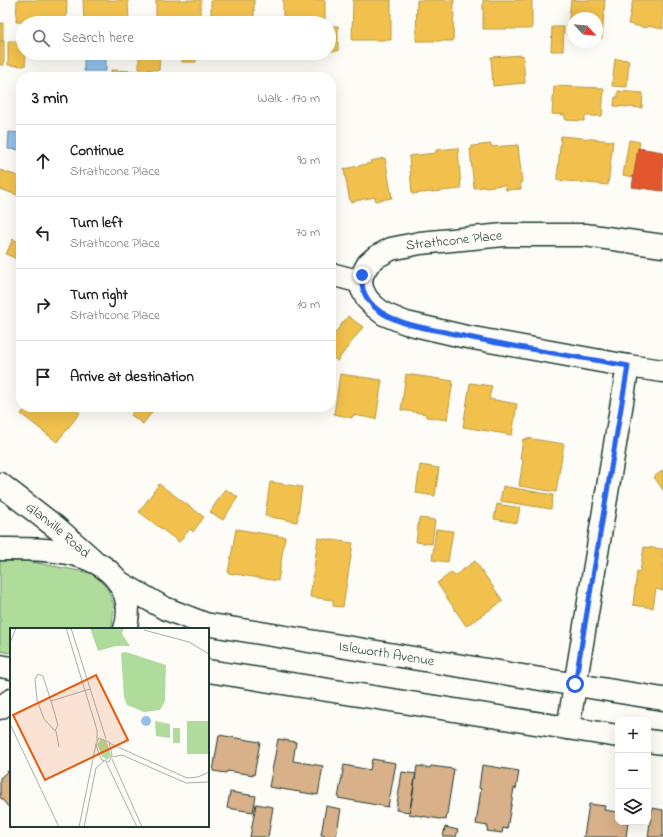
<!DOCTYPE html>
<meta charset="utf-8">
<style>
:root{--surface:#fff;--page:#f2f2f2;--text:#222;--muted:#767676;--line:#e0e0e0}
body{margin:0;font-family:"Indie Flower",sans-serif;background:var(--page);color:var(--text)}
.controls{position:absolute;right:12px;bottom:12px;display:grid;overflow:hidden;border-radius:8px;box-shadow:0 4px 16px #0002}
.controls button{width:36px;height:36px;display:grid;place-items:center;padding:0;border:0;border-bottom:1px solid var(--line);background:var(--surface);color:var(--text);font:20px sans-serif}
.compass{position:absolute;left:567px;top:12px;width:36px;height:36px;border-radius:50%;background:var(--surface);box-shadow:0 4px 16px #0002;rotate:116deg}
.stop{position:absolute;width:12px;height:12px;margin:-9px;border:3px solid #2563eb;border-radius:50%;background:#fff}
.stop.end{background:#2563eb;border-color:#fff;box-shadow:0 1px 4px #0008}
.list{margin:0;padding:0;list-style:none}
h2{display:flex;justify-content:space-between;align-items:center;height:52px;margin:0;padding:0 16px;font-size:17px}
h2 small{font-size:13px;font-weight:400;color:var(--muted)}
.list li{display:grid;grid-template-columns:26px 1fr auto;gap:12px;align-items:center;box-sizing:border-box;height:72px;padding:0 16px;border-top:1px solid var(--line)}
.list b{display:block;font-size:15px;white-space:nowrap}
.list p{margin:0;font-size:13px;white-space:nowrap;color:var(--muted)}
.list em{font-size:13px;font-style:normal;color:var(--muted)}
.icon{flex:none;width:22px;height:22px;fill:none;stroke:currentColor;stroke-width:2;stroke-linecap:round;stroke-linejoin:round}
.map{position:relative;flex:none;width:663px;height:837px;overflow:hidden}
.search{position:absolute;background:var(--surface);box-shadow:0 4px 16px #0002;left:16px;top:16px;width:320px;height:44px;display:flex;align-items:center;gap:10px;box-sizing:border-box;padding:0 14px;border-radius:22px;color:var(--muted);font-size:15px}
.panel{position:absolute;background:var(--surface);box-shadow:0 4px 16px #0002;left:16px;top:72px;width:320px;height:340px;border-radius:16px}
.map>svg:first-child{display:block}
.green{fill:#afdc9b;stroke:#678c68}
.water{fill:#91c1ec;stroke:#638ca2}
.homes{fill:#f2c14e;stroke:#b39946}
.shops{fill:#e4572e;stroke:#a94f30}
.building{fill:#d8b089;stroke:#1f3d34}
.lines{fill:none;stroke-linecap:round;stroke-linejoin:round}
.street-casing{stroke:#1f3d34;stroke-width:25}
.street{stroke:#fdfcf7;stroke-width:22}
.route{stroke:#2563eb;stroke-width:5}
.labels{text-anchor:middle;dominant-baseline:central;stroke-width:4;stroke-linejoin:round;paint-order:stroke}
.street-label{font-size:14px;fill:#1f3d34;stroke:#fdfcf7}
.inset-road{fill:none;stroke:#a4b0a9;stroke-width:1}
.view{fill:#e8590c;fill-opacity:0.15;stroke:#e8590c;stroke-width:2}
.inset-edge{fill:none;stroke:#1f3d34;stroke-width:2}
</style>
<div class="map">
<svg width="663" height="837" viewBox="0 0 663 837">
<rect width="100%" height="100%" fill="#fdfcf7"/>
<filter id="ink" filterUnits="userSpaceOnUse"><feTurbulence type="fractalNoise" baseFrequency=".025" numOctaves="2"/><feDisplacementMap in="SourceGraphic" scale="8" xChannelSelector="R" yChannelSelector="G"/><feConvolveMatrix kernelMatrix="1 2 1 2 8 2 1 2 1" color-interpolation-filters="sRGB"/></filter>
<g filter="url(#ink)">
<path class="green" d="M0,561H26L91,573L101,581L108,590L114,605L112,626L110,629H11V653L0,651Z"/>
<path class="water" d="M84,53H106V71H84Z
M9,132L21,133V150L8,149Z"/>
<path class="homes" d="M17,0H67L66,23L16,22Z
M83,0H128L129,23H84Z
M156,0H201L200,23H156Z
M211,0H254V23H211Z
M283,0H325V23H283Z
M353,0H391V40H352Z
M417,0H454L453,41H416Z
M483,0H532V29H483Z
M571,0H605L602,38H597V18H573V36L567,35Z
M633,0H663V29L647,26V28L628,24Z
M0,23H3V41H0Z
M329,26H338V51H329Z
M552,27H564L563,51H551Z
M0,41H4V65H0Z
M8,41H23V53H26L25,66L8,65Z
M139,53H160L159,70L139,69Z
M182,53H196V62H182Z
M523,55L525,83L493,86L491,57Z
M615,59L629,60L627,87L612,86Z
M111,70L137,71V77H111Z
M554,86L604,88L602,116H585L584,121L565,120V115L552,114Z
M618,91L643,93L642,108L614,106L615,97H618Z
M561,136L613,141L608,185L557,180Z
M629,140L640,142L633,177L623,175Z
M491,144L492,147L518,145L522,182H520L521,189L506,190L505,185L474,188L470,149H472V146Z
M458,148L461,189L412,194L409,156L436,153V150Z
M385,158L392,198L375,201V197L350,202L344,169L371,163L370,161Z
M0,170L21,177L20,196L0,189Z
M13,239L21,243V261L6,254Z
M348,316L363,327L337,361L331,356V338Z
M340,374L382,380L376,419L353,415L352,418L334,414Z
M406,374L453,381L447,420L426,417V414L401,410Z
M470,383L492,386L489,399L517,404L512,435L463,427Z
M27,407H72L80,413L57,442L21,414Z
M127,407H156L143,424L131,415L133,412Z
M526,438L564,444L556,492L519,486L523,459H520L523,439L526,440Z
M420,465L439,468L435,496L416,493Z
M663,470V490L654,477Z
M270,482L302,487L297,522L265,516Z
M159,484L204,517L193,532L190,529L179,542L139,512Z
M503,486L553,495L551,509L500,501Z
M225,489L238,497L223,520L210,512Z
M497,504L520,508L517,523L494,519Z
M419,518L435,520L432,544L416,542Z
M236,529L285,537L278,581L228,573Z
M436,529L453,531L448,562L432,560Z
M318,538L353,543L343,607L333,606V600L310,597Z
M644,547L663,549V591L656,589L653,608L633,605L637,571L640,572Z
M475,561L503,601L466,626L437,583L452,572L454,576Z"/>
<path class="shops" d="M638,148L663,152V191L632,187Z"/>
<path class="building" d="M219,735L260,742L254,775L227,771L226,773L213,771Z
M278,739L296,742L293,761L323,766L318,795L269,787Z
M372,759L396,763L388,807L338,798L344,765L370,770Z
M482,765L519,771L516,789L514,788L507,829L503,828L502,833L487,831L488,826L476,824L481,789L479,788Z
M417,766L430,768L431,766L454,769L446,820L409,814Z
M9,770L11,772V810L0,797V778Z
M402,772L416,774L410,812L396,810Z
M230,792L256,796L253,812L227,808Z
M256,804L273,807L268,837H250Z
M589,804L605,806L604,810L618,812V822H628L626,837H582L584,836Z
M326,806L341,809L336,837L321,835Z
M652,808L663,810V837H648Z
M445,827L458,830L456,837H443Z"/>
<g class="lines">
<defs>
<g id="street">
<path d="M663,246L585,235H504L420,243L391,249L376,257L368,264L362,275L361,282L362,289L367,299L375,307L384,314L406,323L462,336L628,366L663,371"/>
<path d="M331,274L361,282"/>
<path id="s1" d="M0,484L57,528L92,559"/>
<path d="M0,549C41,549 103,547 123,590C129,602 129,617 125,629"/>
<path id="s2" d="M119,582L164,608L205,624L663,699"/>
<path d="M0,666L11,668"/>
<path d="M208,671L618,736"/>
<path d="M0,708L11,700"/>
<path d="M568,728L628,366"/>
<path d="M648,741L663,743"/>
</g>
</defs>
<use href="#street" class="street-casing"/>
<use href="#street" class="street"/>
</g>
</g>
<g class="lines" filter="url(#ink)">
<path class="route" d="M362,275C360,293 369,305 384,314C403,325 425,328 445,332C505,346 567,355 628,366L575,684"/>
</g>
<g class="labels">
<g class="street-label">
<text transform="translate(454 241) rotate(-6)">Strathcone Place</text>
<text stroke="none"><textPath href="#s1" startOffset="74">Glanville Road</textPath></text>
<text stroke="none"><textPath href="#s2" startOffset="280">Isleworth Avenue</textPath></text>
</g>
</g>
<g transform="translate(10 628)">
<rect width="199" height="199" fill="#fdfcf7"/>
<path d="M80,0H114L112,6L120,18H106L88,23ZM116,24L156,37L155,73L150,82L134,84L117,77L114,69L111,25ZM145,93L160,96V110L146,108ZM177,93H199V126H177ZM163,100H170V115H163ZM91,111L96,113L99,120L101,128L97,132L92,128L87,116Z" fill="#afdc9b"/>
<path d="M131 93a5 5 0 1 1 10 0a5 5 0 1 1-10 0Z" fill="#91c1ec"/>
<path class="inset-road" d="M56,0L87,102V113M61,0L96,111M134,2L179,14L199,26M0,15L6,0M28,46L33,48L41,73L48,97L45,103L34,91L27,72L25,51ZM41,73L80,61M0,96L49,199M46,103L49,119M89,110L99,114L102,127L99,134L92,132L88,123L86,116ZM99,115L177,150L188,149L199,144M102,129L112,127L176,155L199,154M102,131L132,199M96,134L127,199M69,199L86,116M74,199L86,140L94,133"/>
<path class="view" d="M86,47L118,112L35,152L3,87Z"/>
<rect width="199" height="199" class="inset-edge"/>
</g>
</svg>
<div class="controls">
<button>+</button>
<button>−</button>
<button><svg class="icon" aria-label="layers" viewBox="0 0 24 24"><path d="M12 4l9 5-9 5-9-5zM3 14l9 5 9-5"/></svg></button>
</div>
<svg class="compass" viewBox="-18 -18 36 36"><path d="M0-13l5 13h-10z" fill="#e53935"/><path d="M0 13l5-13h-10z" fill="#767676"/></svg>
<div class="stop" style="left:575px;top:684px"></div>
<div class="stop end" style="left:362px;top:275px"></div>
<div class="search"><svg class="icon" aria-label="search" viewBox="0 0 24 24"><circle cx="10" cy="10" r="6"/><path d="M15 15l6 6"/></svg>Search here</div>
<section class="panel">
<h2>3 min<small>Walk · 170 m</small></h2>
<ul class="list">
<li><svg class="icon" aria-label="ahead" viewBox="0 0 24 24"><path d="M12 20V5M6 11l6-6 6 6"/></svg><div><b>Continue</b><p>Strathcone Place</p></div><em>90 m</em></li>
<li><svg class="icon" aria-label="left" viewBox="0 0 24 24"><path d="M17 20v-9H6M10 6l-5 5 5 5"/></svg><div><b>Turn left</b><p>Strathcone Place</p></div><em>70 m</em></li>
<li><svg class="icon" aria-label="right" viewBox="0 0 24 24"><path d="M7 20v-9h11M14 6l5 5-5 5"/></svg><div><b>Turn right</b><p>Strathcone Place</p></div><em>10 m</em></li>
<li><svg class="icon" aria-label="arrive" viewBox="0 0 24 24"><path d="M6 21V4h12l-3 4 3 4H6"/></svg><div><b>Arrive at destination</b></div></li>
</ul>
</section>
</div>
